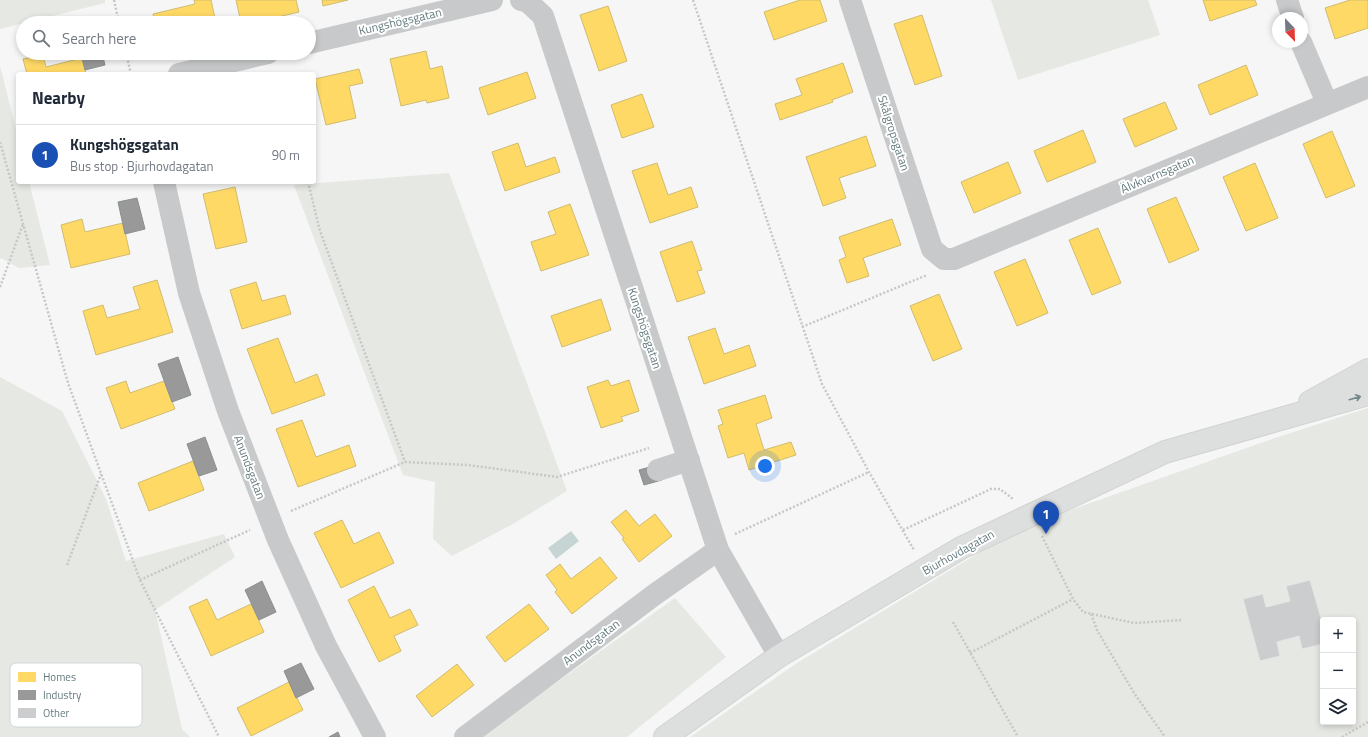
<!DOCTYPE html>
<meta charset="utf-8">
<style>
:root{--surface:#fff;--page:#f6f6f7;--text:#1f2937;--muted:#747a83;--line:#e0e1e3;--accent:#db2777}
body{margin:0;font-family:"Titillium Web",sans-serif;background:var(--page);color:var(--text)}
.controls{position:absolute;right:12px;bottom:12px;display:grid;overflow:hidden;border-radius:4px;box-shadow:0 2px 6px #0003}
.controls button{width:36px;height:36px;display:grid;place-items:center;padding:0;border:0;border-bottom:1px solid var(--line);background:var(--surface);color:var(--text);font:20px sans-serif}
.compass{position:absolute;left:1272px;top:12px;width:36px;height:36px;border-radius:50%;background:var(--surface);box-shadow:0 2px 6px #0003;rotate:157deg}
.you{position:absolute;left:765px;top:466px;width:14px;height:14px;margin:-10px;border:3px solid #fff;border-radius:50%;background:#1a73e8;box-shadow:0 0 0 6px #1a73e833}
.badge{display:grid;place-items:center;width:26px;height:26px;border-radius:50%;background:var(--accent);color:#fff;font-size:13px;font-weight:700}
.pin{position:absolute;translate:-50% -33px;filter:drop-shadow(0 1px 2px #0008)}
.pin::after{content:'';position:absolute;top:21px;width:14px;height:12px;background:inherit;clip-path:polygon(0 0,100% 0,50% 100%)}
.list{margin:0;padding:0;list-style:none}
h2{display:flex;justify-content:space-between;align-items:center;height:52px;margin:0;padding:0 16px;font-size:17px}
h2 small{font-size:13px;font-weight:400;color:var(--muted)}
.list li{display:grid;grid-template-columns:26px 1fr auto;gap:12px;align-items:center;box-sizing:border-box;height:60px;padding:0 16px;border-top:1px solid var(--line)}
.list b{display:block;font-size:15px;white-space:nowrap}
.list p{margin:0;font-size:13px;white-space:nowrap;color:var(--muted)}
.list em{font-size:13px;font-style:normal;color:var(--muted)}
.icon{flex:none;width:22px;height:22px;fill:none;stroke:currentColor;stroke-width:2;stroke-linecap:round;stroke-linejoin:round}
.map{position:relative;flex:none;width:1368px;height:737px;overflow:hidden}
.search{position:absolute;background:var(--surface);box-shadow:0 2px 6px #0003;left:16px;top:16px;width:300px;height:44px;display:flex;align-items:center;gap:10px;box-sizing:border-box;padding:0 14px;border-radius:22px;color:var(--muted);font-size:15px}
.panel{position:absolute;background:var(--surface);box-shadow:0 2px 6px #0003;left:16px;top:72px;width:300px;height:112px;border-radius:4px}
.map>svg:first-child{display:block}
.green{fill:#e6e8e3;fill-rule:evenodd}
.water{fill:#c7d4d4}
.homes{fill:#ffd966;stroke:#d0bc6e}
.industry{fill:#999;stroke:#899091}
.building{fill:#cbcdce;stroke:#e6e6e6}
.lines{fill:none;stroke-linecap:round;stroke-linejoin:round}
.major-casing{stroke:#d1d3d3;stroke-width:24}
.path{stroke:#c6c7c7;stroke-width:2.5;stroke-dasharray:2 2;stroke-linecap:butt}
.minor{stroke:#c7c9ca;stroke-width:22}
.major{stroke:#dddede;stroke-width:22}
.oneway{stroke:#75898d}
.labels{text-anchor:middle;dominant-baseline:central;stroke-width:4;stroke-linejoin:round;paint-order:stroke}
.street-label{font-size:12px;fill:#637a7f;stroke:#fff}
.key{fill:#fff;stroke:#d0d7d9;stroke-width:1}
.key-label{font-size:11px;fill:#637a7f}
</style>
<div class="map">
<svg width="1368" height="737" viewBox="0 0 1368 737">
<rect width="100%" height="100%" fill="#f6f6f6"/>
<path class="green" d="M0,0H105V3L0,29Z
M991,0H1148L1160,35L1018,80Z
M0,66L18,137V182H29L50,265L19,268L1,258L0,259Z
M449,173L567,491L513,524L452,556L433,539L435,482L403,475L294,185Z
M0,377L62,411L106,499L126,561L224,534L235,557L155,610L182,729L190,737H0Z
M1368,408V737H690L797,663L1010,534L1062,513L1275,438ZM1323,620H1353V722H1323Z
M675,598L726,657L627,737H480Z"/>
<path class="water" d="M571,531L579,541L556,559L548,548Z"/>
<path class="homes" d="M194,0H211L216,23H155L153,14L195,4Z
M236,0H296L299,12L252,23H241Z
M322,0H348L323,6Z
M800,0H820L827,21L774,40L764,12Z
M1203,0H1255L1257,5L1210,21Z
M1350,0H1368V28L1335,39L1325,8Z
M608,6L627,61L599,71L580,15Z
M922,15L942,76L915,85L894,24Z
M426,51L430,69L442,66L449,98L427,103L426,100L401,106L390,59Z
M43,55L46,67L82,58L86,74H27L23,59Z
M843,63L853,92L832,100L833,102L780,120L775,104L802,95L796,79Z
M1246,65L1258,95L1210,115L1198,85Z
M359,69L363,83L349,86L356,118L326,125L315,79Z
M527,72L536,98L488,115L479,88Z
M642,94L654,127L622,138L611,105Z
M1165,102L1177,129L1135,147L1123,119Z
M1083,130L1096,162L1047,182L1034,151Z
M1332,131L1355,186L1326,198L1303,144Z
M866,136L876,166L839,178L846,198L823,206L806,157Z
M518,143L526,167L555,157L560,172L505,191L492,152Z
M1008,162L1021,193L974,213L961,182Z
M657,163L668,195L691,187L698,207L650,223L632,171Z
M1255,163L1278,218L1246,231L1223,177Z
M235,187L247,242L216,249L203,194Z
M1176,197L1199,250L1169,263L1147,209Z
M570,204L589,255L541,271L531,242L556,234L548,212Z
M82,219L85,232L123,223L130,254L71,268L61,225Z
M892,219L901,245L863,258L869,276L847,283L839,260L846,257L839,237Z
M1098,228L1121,283L1092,295L1069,240Z
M692,241L702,270L697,271L705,293L677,302L660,252Z
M1025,259L1048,313L1017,326L994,272Z
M157,280L173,332L96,355L83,311L103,305L107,318L140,309L133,287Z
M256,282L262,301L285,295L291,314L242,329L230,290Z
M939,294L962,349L933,361L910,306Z
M601,299L611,330L562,347L551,316Z
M715,328L724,354L749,345L756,366L704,384L688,337Z
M278,338L295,383L317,374L325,395L272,414L247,349Z
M608,380L611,386L629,380L639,411L621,417L623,421L601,428L587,387Z
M126,381L130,393L164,381L175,409L121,429L106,388Z
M765,395L772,418L756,424L764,450L791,442L796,455L749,470L744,453L728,458L718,426L723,424L718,410Z
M302,420L316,457L349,445L356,466L298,487L276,429Z
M193,461L204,490L149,511L138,483Z
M626,510L639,526L655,514L672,536L639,562L622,539L624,538L611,522Z
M342,520L354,544L379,532L394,563L341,588L314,533Z
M600,557L617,578L572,614L555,592L557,590L546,575L560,564L571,579Z
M374,586L390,618L410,609L418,625L394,636L401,651L379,662L348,600Z
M207,599L217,620L251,604L264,632L211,656L189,607Z
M529,604L549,629L505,662L486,637Z
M457,664L474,685L432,717L416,696Z
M289,682L303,710L251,736L237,708Z"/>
<path class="industry" d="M81,53H102L105,65L85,70Z
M137,198L145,229L125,234L118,202Z
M178,357L191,395L172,402L158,364Z
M205,437L217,470L199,476L187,444Z
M657,465L662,480L644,485L639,470Z
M262,581L276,612L259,620L245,590Z
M301,663L314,689L296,698L284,671Z
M338,732L340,737H329Z"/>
<path class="building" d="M1310,580L1323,625V644L1302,649L1299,636L1277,642L1280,656L1260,661L1243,599L1263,594L1266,607L1290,601L1286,586Z"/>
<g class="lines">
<defs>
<path id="major" d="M1310,402L1368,370
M665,737L779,656L961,548L1165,452L1368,394"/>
</defs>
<use href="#major" class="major-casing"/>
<path class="path" d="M114,0L119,23
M693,0L822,384L869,472L914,550
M126,53L131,74
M0,142L68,383L140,580L250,530
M308,182L320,231L405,462
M0,287L23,224
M802,327L927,275
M291,511L405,462L468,465L557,477L649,448
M903,530L991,489H1000L1013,499
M735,534L869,472
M1042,536L1073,599L1083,612L1134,623L1183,620
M67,565L101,474
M140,580L219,737
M1091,614L1097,630L1134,693L1165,737
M953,622L1018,737
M970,653L1073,599
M1342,737L1368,722"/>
<path class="minor" d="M521,0L528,2L543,16L718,550L779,656
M850,0L932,249L944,259H954L1368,87
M1287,0L1293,18
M1301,42L1327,103
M309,43L492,0
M179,74L268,53
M164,182L189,293L228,411L278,540L326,646L375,737
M658,470L689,460
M465,737L654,595L718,550"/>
<use href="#major" class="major"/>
</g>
<defs><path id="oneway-shaft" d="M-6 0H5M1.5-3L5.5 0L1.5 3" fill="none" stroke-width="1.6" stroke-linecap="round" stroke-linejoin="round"/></defs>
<use class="oneway" href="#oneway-shaft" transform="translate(1355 398) rotate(-16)"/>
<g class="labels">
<g class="street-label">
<text transform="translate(400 21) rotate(-13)">Kungshögsgatan</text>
<text transform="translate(894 133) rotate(72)">Skålgropsgatan</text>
<text transform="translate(1157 174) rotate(-23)">Älvkvarnsgatan</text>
<text transform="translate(645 328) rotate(72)">Kungshögsgatan</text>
<text transform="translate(250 467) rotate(69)">Anundsgatan</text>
<text transform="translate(958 552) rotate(-29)">Bjurhovdagatan</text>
<text transform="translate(591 642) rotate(-37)">Anundsgatan</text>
</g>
</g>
<rect x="10" y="663" width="132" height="64" rx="6" class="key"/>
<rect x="18" y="672" width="18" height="10" fill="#ffd966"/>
<rect x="18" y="690" width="18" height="10" fill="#999"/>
<rect x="18" y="708" width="18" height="10" fill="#cbcdce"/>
<g class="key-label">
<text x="43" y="681">Homes</text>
<text x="43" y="699">Industry</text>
<text x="43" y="717">Other</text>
</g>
</svg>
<div class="controls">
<button>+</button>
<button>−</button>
<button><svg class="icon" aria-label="layers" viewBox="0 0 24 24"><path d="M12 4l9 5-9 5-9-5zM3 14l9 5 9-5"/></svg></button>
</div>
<svg class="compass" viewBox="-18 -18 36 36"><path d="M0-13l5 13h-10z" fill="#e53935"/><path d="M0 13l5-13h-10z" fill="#747a83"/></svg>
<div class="you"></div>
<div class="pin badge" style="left:1046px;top:534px;background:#1a4fb4">1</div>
<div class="search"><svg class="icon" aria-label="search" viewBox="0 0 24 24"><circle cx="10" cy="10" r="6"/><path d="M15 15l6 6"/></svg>Search here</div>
<section class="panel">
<h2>Nearby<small></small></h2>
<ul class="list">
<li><span class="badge" style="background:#1a4fb4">1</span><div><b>Kungshögsgatan</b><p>Bus stop · Bjurhovdagatan</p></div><em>90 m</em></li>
</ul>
</section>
</div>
